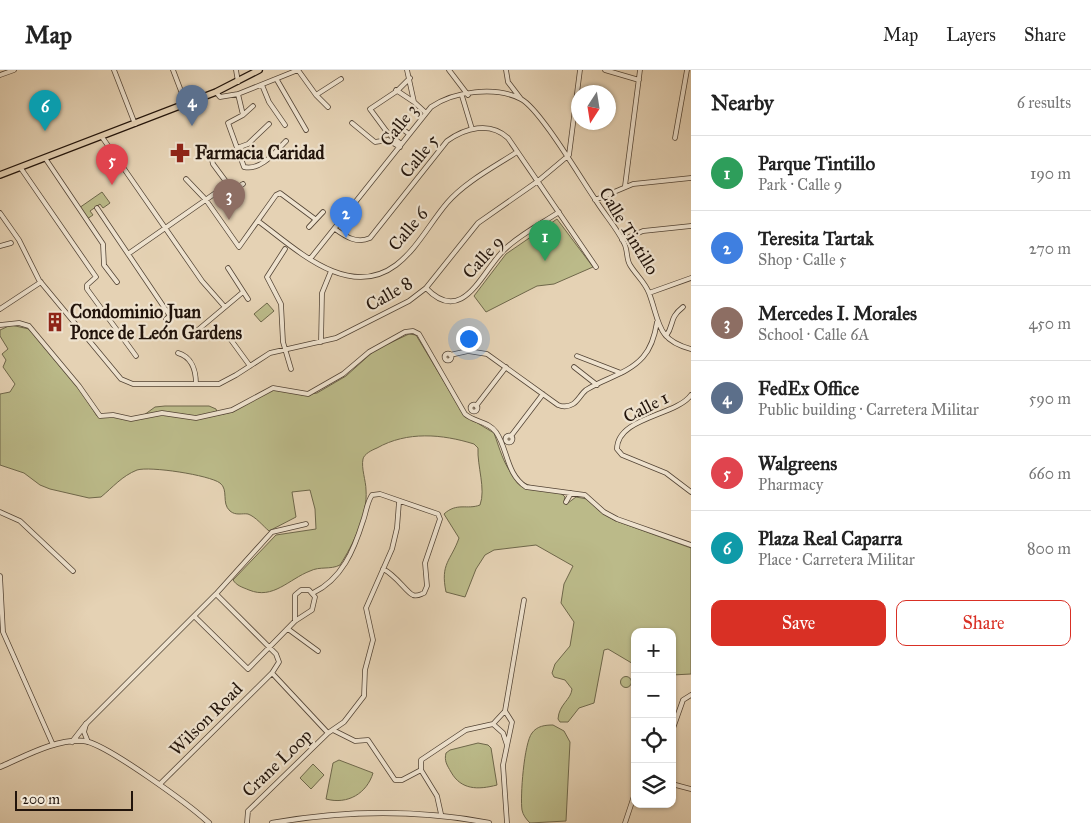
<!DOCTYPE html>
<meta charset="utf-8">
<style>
:root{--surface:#fff;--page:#f6f6f6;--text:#222;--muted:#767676;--line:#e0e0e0;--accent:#d93025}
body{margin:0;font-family:"IM FELL Great Primer",serif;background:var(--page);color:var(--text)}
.controls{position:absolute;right:15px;bottom:15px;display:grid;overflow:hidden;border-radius:10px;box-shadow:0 1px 4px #0004}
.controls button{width:45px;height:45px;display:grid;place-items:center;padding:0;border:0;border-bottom:1px solid var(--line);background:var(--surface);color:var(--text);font:25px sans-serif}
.compass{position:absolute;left:571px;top:15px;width:45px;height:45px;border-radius:50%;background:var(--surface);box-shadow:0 1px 4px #0004;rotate:192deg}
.scale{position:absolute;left:15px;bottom:12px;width:118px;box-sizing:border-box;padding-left:5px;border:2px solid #22140b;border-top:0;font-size:14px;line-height:18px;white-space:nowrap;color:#22140b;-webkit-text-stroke:4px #eee2ce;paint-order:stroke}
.you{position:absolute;left:468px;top:268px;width:18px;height:18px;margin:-12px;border:4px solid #fff;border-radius:50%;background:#1a73e8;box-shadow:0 0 0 8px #1a73e833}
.badge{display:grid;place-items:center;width:32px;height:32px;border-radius:50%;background:var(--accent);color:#fff;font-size:16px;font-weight:700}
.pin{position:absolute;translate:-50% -41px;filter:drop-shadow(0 1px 2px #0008)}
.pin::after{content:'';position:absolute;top:26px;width:18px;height:15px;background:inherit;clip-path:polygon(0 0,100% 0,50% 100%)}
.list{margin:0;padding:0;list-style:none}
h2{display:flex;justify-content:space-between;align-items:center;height:65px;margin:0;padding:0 20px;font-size:21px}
h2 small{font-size:16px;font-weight:400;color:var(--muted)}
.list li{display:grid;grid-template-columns:32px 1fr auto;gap:15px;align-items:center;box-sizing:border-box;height:75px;padding:0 20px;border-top:1px solid var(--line)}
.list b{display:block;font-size:19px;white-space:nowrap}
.list p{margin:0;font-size:16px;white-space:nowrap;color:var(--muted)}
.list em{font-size:16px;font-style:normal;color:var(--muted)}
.actions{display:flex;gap:10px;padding:15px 20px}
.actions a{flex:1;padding:11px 0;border:1px solid var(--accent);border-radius:10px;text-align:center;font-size:18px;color:var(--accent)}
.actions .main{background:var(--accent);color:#fff}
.icon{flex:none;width:28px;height:28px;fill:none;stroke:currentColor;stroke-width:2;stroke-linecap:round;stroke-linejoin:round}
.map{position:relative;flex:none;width:691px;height:753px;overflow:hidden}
header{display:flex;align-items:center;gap:30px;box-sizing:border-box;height:70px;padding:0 25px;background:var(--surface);border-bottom:1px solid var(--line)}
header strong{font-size:24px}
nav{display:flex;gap:28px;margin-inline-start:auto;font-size:18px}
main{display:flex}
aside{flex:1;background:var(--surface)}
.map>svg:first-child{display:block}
.green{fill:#bbba89;stroke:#6e674a}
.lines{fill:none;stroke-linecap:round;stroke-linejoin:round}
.minor-casing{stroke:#534435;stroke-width:5.5}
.tertiary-casing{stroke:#534435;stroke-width:6}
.primary-casing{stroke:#22140b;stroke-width:8}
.minor{stroke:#eee2ce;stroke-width:4}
.tertiary{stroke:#eee2ce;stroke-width:4.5}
.primary{stroke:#e5d2b4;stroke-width:5.5}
.labels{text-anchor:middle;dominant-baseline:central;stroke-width:4.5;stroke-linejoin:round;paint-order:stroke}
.street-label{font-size:18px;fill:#22140b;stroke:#eee2ce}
.poi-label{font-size:18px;font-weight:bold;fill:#22140b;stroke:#eee2ce;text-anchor:start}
</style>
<header>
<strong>Map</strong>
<nav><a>Map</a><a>Layers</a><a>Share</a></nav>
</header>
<main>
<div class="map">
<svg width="691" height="753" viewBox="0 0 691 753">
<rect width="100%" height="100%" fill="#e5d2b4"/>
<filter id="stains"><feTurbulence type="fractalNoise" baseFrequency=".004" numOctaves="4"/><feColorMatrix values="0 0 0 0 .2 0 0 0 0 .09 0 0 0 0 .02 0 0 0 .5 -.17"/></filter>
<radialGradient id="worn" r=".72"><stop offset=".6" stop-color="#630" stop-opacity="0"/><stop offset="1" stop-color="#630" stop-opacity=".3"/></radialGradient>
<path class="green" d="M102,122L110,133L103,138L100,134L90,141L93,145L87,149L79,138Z
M557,149L593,197L554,214L537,216L486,242L474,226L506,184Z
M267,233L274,241L261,252L254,244Z
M11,255L29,259L83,324L97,346L132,347L144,345L155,337L165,336H209L216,339L218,345L232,342L273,319L303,325L317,323L346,306L375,280L409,264L416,265L464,345L494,363C506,397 508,413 547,420C553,421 560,421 565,427L564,431L568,433L576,427L587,429L602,443L616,451L691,478V604L672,605V562H635V595L608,579L604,580L594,633L579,638L568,652H560L558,649C559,634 571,630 572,619L565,610L554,607L552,603L555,594L570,576L574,552L561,533L564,514L573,496L536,475L494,480L485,485L476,499L465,527L446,522C440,493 451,491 459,468L444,444C457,432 467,440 480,435C486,419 477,396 478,378L474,374C442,364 407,361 377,378C372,380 364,384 363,389C361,398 366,411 366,420C368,444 353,475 340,495C330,500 320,496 310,501C289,509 273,530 249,520C242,517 237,516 233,510L276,465L316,459L315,439L310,420L292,422L296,447L269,461C263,456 256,447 248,444C242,443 236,446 230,441C221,433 229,420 220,413C209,405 150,396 137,400C122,406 113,417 101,427L89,428L50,419L40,415L24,403L0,395V324L10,322L15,314L3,297L6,290L2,284L8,279L0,266V260Z
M620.5 612a5.5 5.5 0 1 1 11 0a5.5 5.5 0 1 1-11 0Z
M553,655L564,661L570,672L566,751L530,753C526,749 523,745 522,740C520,727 524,673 532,663C537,656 545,655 553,655Z
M478,673L488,675L491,678L497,715C478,720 461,720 451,702C447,695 444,691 446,683L450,680Z
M339,690L373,703C367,723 348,735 326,729L333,693Z
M313,694L324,705L311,719L300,708Z"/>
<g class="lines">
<defs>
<path id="minor" d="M114,0L135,54
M173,0L186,34
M236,0L238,12
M407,0L414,32L426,43
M449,0L468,25
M506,0L508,12L521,29
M605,0L639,10
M0,5L14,0
M277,10L306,60
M262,15L269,32L285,55
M396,20L414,32
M216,22L220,27L238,24L298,0L316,25L328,37
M238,24L243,45L228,53L244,97C261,101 275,82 286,71
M316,25L341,9
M462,26L472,59
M243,45L253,36
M352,53L375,72L388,70L400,77
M396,54L409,64
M102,67L202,211L224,236
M675,68L687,0
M401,74L387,62L370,39L397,21L410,8
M237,78L248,74L269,54
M222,82L212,90L213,94L233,121L243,114
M45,88L103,174L104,195L117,212
M20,97L96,207L87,215V219L136,286
M186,109L206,130L239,177L276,125L280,123L315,149
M625,116L640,0
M595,130L633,114L691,108
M97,138L170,246
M0,143L19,170L39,210L121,309L133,314H219L236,305L270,283L336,268L409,231L426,218L478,153L538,111L569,85L580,0
M258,151C295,178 348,231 396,195C417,179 430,153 447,133C465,112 494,97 517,82
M309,157L323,142
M335,159C346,167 357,174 370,168L447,71C465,58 490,51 508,68L596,197
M622,170L643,161L691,156
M0,176L11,173
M285,179L267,207L281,234L283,272L291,299
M128,184L227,115
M310,189L431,37C454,21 496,16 521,29C540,39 581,109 595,129C604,144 617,158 624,173C628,180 626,189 630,195C636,205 645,212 649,223C660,252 656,270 691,279
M228,198L248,229
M426,218C463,257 482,201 504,180C519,165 541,154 559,142
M649,223L691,208
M0,239L41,212
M166,249L175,242
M0,255L19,253L29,256L79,316L100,346L113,345L131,349L162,343L196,348L232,340L273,318L308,324L343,304L369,282L405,262L413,261L419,264L465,344C474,352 488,351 496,362C508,379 506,404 526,417L585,425L604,442L617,449L691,475
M193,264L243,222
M666,266C675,254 668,249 683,237
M231,270L250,296
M321,272L322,223L331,201
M178,283C192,287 196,301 196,314
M444.5 287a3.5 3.5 0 1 1 7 0a3.5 3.5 0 1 1-7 0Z
M450,285L468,281L487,284L558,335C563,337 568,337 573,334C578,331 581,324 586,320C605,308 628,304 643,287C652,277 655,265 657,252
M577,286L621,303
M574,297L597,315
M691,325C676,346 617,347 617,379L622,385L666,403L691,422
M470.5 338a3.5 3.5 0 1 1 7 0a3.5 3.5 0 1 1-7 0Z
M476,336L506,297
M505.5 369a3.5 3.5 0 1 1 7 0a3.5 3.5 0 1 1-7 0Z
M511,366L543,324
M566,432L571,423
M0,442L20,451L73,501
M0,506L3,562L53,675
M313,523C342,509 354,480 363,451C366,443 367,432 372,425L380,424L438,444L440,449L425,493L427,516L424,523C421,524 417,527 413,525C407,523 396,505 383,499
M216,524L276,584L279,592L272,603L328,663
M194,546L248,599L295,551L312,540L315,527L309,520H301L295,525V551
M288,559L318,581
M505,641L512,652L503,695L507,753
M493,654L503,663L507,675
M333,660L355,671L368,670L395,710H402L421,700
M672,661L683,630L691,625
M88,672L84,662L86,654L216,524L272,462L306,454
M160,714L272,603
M672,714L691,719
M441,744L437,726L421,700V690L466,660L493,654L505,641L524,530
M247,753L248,741L328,663L344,652L364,626L365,600L373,570L366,538L392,479L397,458L399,432
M625,753L635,723"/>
<path id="tertiary" d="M72,672L86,654
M0,697C26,686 55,669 84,671C105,673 191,736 209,753
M272,753C346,740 416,739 489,753"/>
<path id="primary" d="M0,105L216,22L259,0"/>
</defs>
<use href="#minor" class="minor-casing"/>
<use href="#tertiary" class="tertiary-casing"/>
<use href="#primary" class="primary-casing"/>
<use href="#minor" class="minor"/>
<use href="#tertiary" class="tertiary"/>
<use href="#primary" class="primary"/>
</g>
<defs>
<symbol id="pharmacy-bare" viewBox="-9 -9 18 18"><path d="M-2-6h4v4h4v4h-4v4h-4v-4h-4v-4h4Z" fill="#8f2418" stroke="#eee2ce" stroke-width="2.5" paint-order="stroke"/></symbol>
<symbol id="building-bare" viewBox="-9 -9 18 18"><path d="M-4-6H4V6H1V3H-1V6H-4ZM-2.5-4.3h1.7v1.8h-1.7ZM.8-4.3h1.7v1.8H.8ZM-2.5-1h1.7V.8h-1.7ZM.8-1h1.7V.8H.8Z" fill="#8f2418" stroke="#eee2ce" stroke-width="2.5" paint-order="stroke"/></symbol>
</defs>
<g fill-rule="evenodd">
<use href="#pharmacy-bare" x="166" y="69" width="28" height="28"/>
<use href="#building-bare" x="41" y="238" width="28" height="28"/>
</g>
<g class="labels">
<g class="street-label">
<text transform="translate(399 55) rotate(-51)">Calle 3</text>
<text transform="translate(419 86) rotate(-51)">Calle 5</text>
<text transform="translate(408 159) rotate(-50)">Calle 6</text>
<text transform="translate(629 161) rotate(59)">Calle Tintillo</text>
<text transform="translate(483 187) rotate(-48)">Calle 9</text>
<text transform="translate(389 224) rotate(-30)">Calle 8</text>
<text transform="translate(646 337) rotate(-27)">Calle 1</text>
<text transform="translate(206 649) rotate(-45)">Wilson Road</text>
<text transform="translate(277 693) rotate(-44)">Crane Loop</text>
</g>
<g class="poi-label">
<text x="195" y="83">Farmacia Caridad</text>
<text x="70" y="242">Condominio Juan<tspan x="70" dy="21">Ponce de León Gardens</tspan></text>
</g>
</g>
<rect width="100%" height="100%" filter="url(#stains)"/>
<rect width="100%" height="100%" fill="url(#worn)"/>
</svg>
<div class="controls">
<button>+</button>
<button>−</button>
<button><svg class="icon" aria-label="locate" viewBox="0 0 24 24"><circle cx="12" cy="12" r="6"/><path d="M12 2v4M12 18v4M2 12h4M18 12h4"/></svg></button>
<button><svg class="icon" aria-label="layers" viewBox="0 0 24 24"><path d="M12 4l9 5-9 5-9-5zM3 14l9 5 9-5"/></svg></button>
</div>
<svg class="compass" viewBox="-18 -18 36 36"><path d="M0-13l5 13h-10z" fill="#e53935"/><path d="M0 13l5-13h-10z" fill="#767676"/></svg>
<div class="scale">200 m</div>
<div class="you"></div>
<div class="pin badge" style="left:545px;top:191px;background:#2e9e5b">1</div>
<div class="pin badge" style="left:346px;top:168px;background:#3f7fe0">2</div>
<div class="pin badge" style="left:229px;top:150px;background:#8d6e63">3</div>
<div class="pin badge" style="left:192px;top:56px;background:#5c6f8a">4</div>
<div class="pin badge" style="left:112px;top:115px;background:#e0444e">5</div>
<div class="pin badge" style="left:45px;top:61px;background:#0f9aa8">6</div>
</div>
<aside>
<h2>Nearby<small>6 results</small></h2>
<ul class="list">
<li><span class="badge" style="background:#2e9e5b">1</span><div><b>Parque Tintillo</b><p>Park · Calle 9</p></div><em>190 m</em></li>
<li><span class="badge" style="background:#3f7fe0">2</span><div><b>Teresita Tartak</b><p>Shop · Calle 5</p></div><em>270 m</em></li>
<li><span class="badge" style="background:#8d6e63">3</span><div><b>Mercedes I. Morales</b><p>School · Calle 6A</p></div><em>450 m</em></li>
<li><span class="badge" style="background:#5c6f8a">4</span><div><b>FedEx Office</b><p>Public building · Carretera Militar</p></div><em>590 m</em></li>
<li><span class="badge" style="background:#e0444e">5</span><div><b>Walgreens</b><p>Pharmacy</p></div><em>660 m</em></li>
<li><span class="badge" style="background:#0f9aa8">6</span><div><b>Plaza Real Caparra</b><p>Place · Carretera Militar</p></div><em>800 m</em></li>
</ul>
<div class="actions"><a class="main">Save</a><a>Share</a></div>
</aside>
</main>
